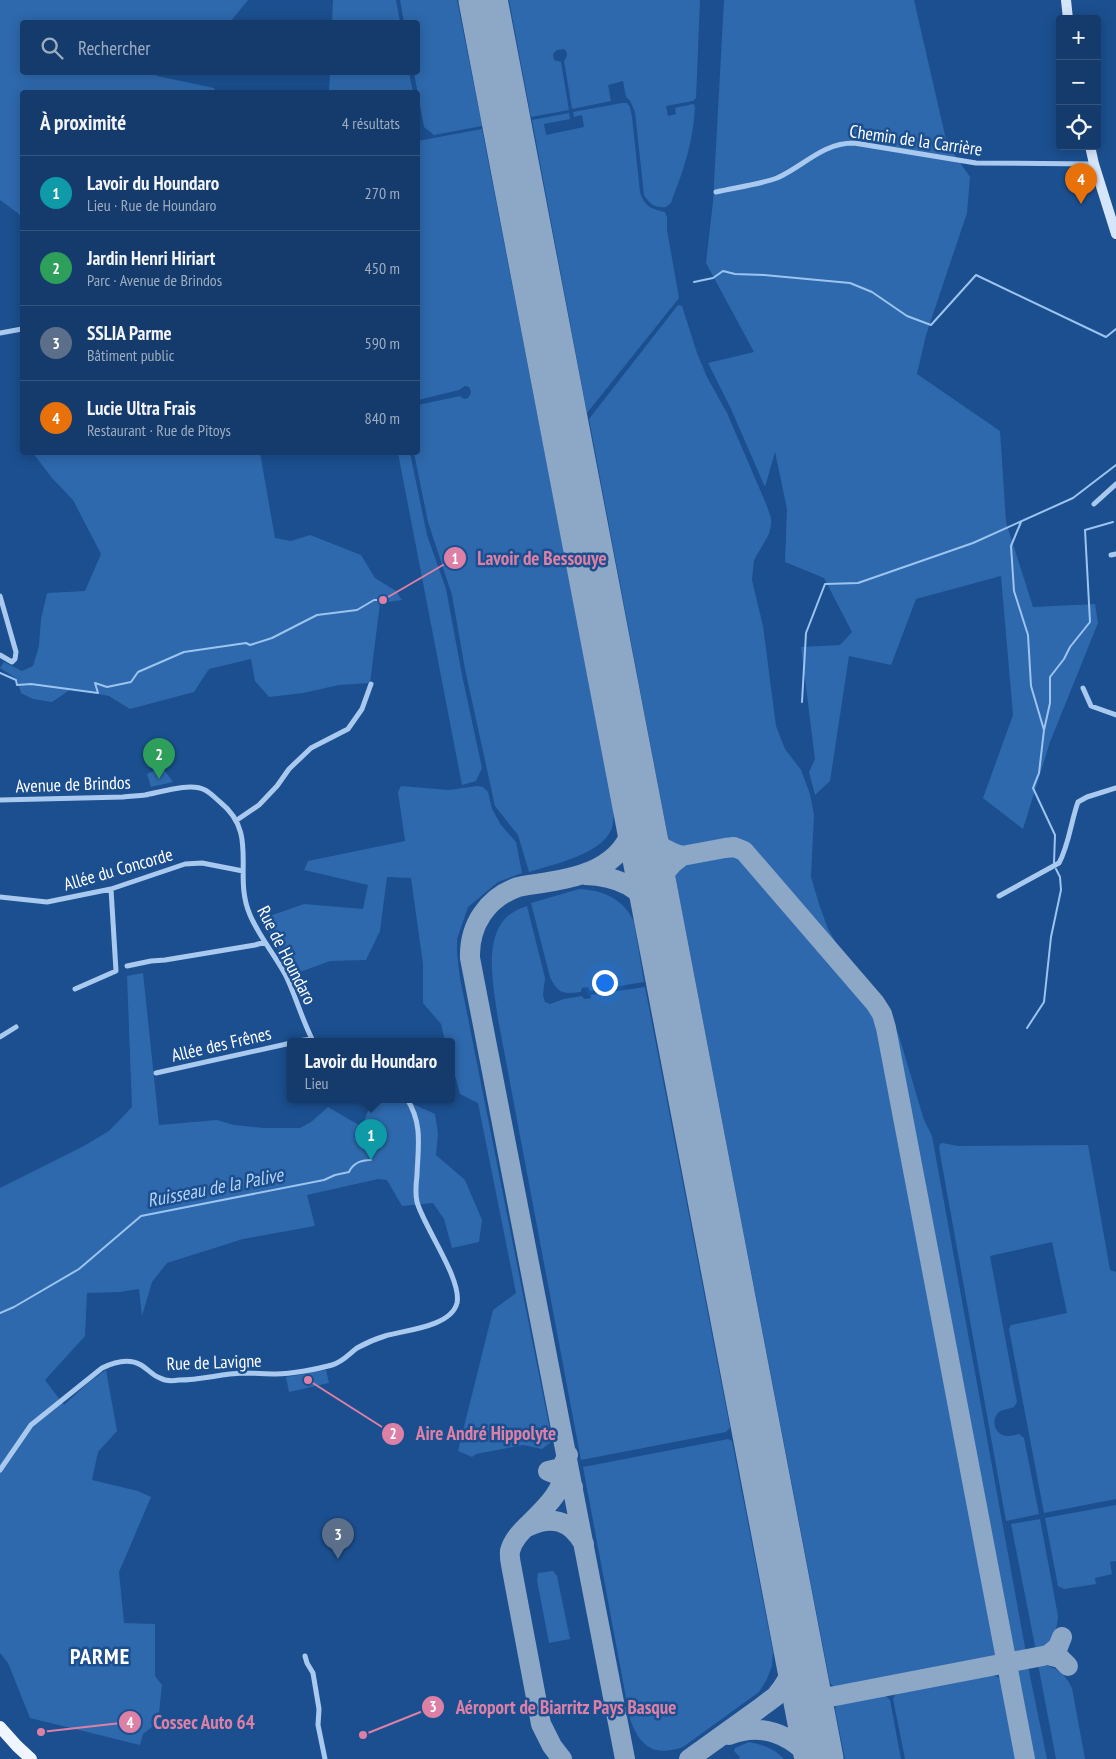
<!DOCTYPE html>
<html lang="fr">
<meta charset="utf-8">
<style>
:root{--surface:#143b6b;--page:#214673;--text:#f1f3f6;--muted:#9dadc1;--line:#33557e;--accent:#d6ab8b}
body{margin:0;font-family:"PT Sans Narrow",sans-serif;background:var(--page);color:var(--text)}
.controls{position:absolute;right:15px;top:15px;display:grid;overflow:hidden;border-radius:5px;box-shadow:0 2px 12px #0003}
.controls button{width:45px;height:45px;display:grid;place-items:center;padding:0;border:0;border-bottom:1px solid var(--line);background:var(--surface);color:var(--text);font:25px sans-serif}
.you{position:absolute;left:604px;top:982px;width:18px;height:18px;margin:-12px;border:4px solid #fff;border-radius:50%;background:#1a73e8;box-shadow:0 0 0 8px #1a73e833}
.badge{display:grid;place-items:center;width:32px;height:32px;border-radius:50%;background:var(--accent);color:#fff;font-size:16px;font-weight:700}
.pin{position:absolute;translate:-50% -41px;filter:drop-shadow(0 1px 2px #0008)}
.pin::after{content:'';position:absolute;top:26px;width:18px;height:15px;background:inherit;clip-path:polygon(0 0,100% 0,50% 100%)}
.popup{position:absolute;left:287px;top:1038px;width:168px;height:65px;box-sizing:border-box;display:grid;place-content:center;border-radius:5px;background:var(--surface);filter:drop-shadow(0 1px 4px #0005);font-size:16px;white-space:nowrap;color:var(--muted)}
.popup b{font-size:19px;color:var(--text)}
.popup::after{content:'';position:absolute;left:50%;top:100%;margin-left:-10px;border:10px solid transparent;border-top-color:var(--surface)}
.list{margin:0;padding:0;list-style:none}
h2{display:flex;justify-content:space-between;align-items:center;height:65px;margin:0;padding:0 20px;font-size:21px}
h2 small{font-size:16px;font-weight:400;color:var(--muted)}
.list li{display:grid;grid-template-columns:32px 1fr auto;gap:15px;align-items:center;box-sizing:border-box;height:75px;padding:0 20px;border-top:1px solid var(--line)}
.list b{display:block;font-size:19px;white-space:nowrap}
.list p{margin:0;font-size:16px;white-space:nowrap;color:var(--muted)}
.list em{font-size:16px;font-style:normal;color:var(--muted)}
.icon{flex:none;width:28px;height:28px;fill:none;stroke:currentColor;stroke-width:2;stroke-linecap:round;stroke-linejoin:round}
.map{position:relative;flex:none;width:1116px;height:1759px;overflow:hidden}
.search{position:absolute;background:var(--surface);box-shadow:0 2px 12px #0003;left:20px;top:20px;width:400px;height:55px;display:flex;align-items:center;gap:12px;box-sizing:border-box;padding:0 18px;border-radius:5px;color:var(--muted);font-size:19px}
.panel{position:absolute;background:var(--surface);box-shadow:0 2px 12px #0003;left:20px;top:90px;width:400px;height:365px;border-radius:5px}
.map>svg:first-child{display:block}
.green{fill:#2e69ad}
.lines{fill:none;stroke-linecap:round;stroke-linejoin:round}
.stream{stroke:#9cc4f0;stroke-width:2}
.taxiway{stroke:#8da7c7;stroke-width:20}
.runway{stroke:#8da7c7;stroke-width:49}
.street{stroke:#a9c9ee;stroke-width:5}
.secondary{stroke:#d6e6fa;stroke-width:10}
.primary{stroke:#f0f6ff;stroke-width:12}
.labels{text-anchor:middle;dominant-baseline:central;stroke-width:5;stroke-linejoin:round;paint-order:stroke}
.street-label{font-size:18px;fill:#fff;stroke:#1b4f8f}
.water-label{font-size:19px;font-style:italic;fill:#b5d3f5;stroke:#1b4f8f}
.district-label{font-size:22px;font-weight:bold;letter-spacing:1px;fill:#fff;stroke:#1b4f8f}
.leader{fill:none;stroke:#dd80a5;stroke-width:2}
.callout-dot{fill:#dd80a5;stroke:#1b4f8f;stroke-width:2}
.mark-label{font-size:15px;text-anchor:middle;font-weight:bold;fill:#fff}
.callout-label{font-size:19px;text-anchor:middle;font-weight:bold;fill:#dd80a5;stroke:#1b4f8f;stroke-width:5;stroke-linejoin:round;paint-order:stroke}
</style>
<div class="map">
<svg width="1116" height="1759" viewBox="0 0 1116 1759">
<rect width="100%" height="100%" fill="#1b4f8f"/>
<path class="green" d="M0,0H248L230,22H22V72L156,73L157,76L214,88L215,92H22V221L19,214L0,200Z
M333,0H396L400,22H332Z
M400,0H457L482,126L434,135L424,127L414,73L418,72V22H404Z
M509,0H700L696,98L693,101L666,106L668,116L676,114L675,108L693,104L695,106C693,144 684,168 671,203L666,207C656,208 650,205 644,195L635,112L630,101L626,97L623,81L608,85L611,101L572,109L564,61C567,57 569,53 564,49L557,50L553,54L554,60L561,62L569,110L531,117Z
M724,0H914L947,144L970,177L967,213L926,335L917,374L1000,431L1006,522L1033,607L1095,604L1098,623L1050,742L1023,829L983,798L1013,715L1001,576L916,599L891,665L849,656L830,781L815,795L809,772L815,759L801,647L840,645L852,632L824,578L785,562L787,509L775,452L765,487L731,409L708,363L754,352L706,263L713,202Z
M330,72L409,73L413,92H329Z
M622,103H627L630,107L632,117L640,192C644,206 651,209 665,212L667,217V230L679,298L587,413L532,120L569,113L570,119L544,124L546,135L584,127L582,115L574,117L573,112Z
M482,129L614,811C613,817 614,825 611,830C601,854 552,865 529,872L518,835L495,806L465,669L452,595L428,522L414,453L418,452V405L460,396L464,399L468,398C471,394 472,392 469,387L465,386L459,390L418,400V141Z
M678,305L682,306L697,353L707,377L727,413L767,506L771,518V525L769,534L754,560L752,580L763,626L776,726L785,749L801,770L810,794L814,815L811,877L819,904L828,929L838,946L872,985L871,992L746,848C720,836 695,858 674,848L668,838L589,419Z
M33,453H260L275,538L291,541L310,535L361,555L375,578L396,591L402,600L380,603L370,683L339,685L303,693L269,697L255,681L251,659L209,669L194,692L130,709L109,696L71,689L52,702L33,699L21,693L17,679L0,668L4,662L22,671L33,666L39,646L41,619L47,593L85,591L101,554L73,500L52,478Z
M398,453H410L427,535L446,589L462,675L482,768L476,781L462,785Z
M162,767L173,782L151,787L147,774Z
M401,786L449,790L477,786L483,787L488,792L492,809L501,825L516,842L522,873L498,882L468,907L457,939V954L460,978L551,1435L550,1443L542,1449L523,1445L476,1454L472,1457L458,1451L493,1310L516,1293L478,1103L460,1094L451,1061V1041H445L441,1024L423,1003V964L411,878L387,877L380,931L366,960L330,961L292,975L261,919L304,904L363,909L368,885L304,870L308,861L405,841L398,792Z
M728,851L738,852L751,864L872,1005L881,1025L1000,1650V1655L993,1660L843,1689H835L830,1683L676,880L675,868C688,854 710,854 728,851Z
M579,889C603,890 624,899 634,922L644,982L590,991L588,987L582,988L581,992C563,994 558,994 550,977L531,903Z
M527,906L545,978L543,995L545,1002L550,1004L564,999L582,996L584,999L591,998V995L645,987L730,1428L726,1432L581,1460L498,1019C494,989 482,937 509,915C514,911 521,908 527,906Z
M143,973L159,1125L217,1120L234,1125L264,1128H300L311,1122L328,1107L362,1127L371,1103L378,1099H402L435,1114L438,1133L436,1155L465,1180L482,1220L479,1242L452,1248L444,1219L433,1203L402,1206L387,1180L378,1179L307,1195L315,1226L243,1239L167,1263L152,1282L142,1316L139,1289L120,1292L87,1293L85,1336L45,1380L64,1405L89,1382L106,1370L117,1431L98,1452L92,1480L138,1491L151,1497L119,1572L124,1623L155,1624V1676L162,1685L158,1722L143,1734L140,1745L30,1718L8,1663L0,1653V1188L82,1147L109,1131L132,1107L127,976Z
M886,1005L899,1036L924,1120L932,1136L1026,1653L1010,1657L889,1025L887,1016L881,1006Z
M942,1143L958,1146L1088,1145L1110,1270L1116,1272V1499L1044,1513L1009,1329L1011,1325L1067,1313L1052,1242L990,1256L1017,1402L1014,1407C1009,1409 1003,1409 999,1412C990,1420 995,1435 1007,1436C1011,1436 1015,1435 1019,1434L1024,1438L1039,1514L1006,1521L939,1148L940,1144Z
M326,1370L329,1383L289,1392L286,1377Z
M728,1439L732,1441L773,1652L772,1666L767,1679L759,1692L683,1747C654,1757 640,1747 630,1719L583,1467Z
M1116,1505V1561L1110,1562L1112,1574L1095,1578L1096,1584L1064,1589L1058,1586L1045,1518Z
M1040,1519L1058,1616C1057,1631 1052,1646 1036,1651L1011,1524Z
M553,1571L557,1576L570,1639L549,1643L537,1580L538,1573Z
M1038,1664C1055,1666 1065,1673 1072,1688L1085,1759H1056Z
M1028,1666L1047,1759H1029L1012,1669Z
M989,1673L1004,1680L1008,1687L1021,1759H905L893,1699L897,1691Z
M884,1694L890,1700L901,1759H845L835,1709L837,1705L846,1701Z
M749,1742C763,1745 773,1748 784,1759H738L740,1757L734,1751L735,1748Z"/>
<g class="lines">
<path class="stream" d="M694,282L713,278L723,271L735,274L764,275L850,283L872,292L907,316L931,325L976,275L1106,337L1116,329
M1021,522L1011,546L1014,591L1028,635L1031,686L1044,730
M0,673L16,680L17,685L31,684L98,693L95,683L107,687L131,682L138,672L184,652L246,643L250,645L272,638L317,615L357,610L374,600H380
M802,702L806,633L825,584L858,583L973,543L1073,498L1116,465
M1054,863L1055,835L1033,788L1039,773L1044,730L1050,703V677L1064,659L1070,647L1090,622L1085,530L1113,522
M1027,1028L1044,1002L1051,937L1061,890L1060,877L1056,869
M0,1313L14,1307L79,1269L141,1216L324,1180L335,1175L349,1172C353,1163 361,1160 371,1160"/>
<path class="taxiway" d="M638,807C646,835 653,847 682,856
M585,875C617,876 644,887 657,919
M659,919L657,891L660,879L672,864L682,856L725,848L734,847L744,851L875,1003L882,1014L886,1028L1025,1759
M568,1455L561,1468L548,1471L568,1479L573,1487
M527,1527C552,1515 570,1520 584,1544
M1048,1655L1058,1647L1062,1637
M800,1657C806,1674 811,1691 830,1697
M729,1735C761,1722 790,1734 812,1759
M816,1743C815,1726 811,1704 830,1697L1048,1655L1060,1658L1068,1666
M562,1759L552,1746L541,1724L512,1570C511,1564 509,1557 510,1551C513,1539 522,1531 530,1523C548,1505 563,1491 567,1465
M625,1759L470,958C469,925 487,898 518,887C562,879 622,877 634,822C636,813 635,804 635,795
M689,1759L760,1708L776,1696L782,1688L787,1680L794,1663L795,1650L792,1619"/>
<path class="runway" d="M483,0L819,1759"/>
<path class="street" d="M716,192C733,188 761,184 777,178C804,166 822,143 854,143L976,163L1094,164
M0,333L22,329
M1094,504L1116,484
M1111,555L1116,554
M0,596L16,652L15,659L12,662L0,655
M1083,688L1091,706L1116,715
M0,800L123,797C130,796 138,796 145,795C161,792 191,782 205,790C211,793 215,798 220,802C260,834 232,874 250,915C259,936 274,954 285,974C296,996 302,1020 313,1041
M237,820L259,805L277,786L289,769L311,748L348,729L362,709L371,684
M999,896L1059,863C1069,845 1071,821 1078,802L1087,797L1116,788
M0,897L47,902L111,889L185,864L202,863L243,871
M127,966L151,961L165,960L255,945L265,942
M75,989L116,971L111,889
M0,1037L16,1027
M298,1041L311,1039
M156,1073L291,1043
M0,1470L31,1425L102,1368C114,1362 129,1358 141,1365C148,1369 153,1376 160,1378C165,1381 173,1381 179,1380C200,1380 221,1374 242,1373C254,1373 265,1374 276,1374C291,1374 318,1369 332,1365C343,1362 349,1354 357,1348C366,1343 375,1339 385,1336C405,1330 451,1327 457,1303C462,1279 424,1227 417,1202C415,1194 416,1184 417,1175C418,1147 423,1124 407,1099
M305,1656L307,1663L313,1673L319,1709L318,1725L325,1759"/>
<path class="secondary" d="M1066,0L1068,19
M1090,146L1094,164L1116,234"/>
<path class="primary" d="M0,1727L17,1746L31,1759"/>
</g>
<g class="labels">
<g class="street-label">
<text transform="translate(916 140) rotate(8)">Chemin de la Carrière</text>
<text transform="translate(73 784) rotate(-2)">Avenue de Brindos</text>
<text transform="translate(118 869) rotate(-16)">Allée du Concorde</text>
<text transform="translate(287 955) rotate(63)">Rue de Houndaro</text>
<text transform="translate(221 1044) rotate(-13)">Allée des Frênes</text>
<text transform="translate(214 1362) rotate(-2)">Rue de Lavigne</text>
</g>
<g class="water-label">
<text transform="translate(215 1187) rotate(-11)">Ruisseau de la Palive</text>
</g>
<g class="district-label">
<text x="100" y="1656">PARME</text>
</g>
</g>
<path class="leader" d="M383 600L455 558M308 1380L393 1434M363 1735L433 1707M41 1732L130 1722"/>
<g class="callout-dot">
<circle cx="383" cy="600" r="5"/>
<circle cx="308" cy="1380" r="5"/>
<circle cx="363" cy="1735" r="5"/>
<circle cx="41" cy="1732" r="5"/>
<circle cx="455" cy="558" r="12"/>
<circle cx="393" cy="1434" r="12"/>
<circle cx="433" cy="1707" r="12"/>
<circle cx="130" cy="1722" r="12"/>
</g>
<g class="mark-label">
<text x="455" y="564">1</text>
<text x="393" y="1439">2</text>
<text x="433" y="1712">3</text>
<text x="130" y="1728">4</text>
</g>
<g class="callout-label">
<text x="542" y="565">Lavoir de Bessouye</text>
<text x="486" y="1440">Aire André Hippolyte</text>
<text x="566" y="1714">Aéroport de Biarritz Pays Basque</text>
<text x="204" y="1729">Cossec Auto 64</text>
</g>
</svg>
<div class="controls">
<button>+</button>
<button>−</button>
<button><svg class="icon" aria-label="locate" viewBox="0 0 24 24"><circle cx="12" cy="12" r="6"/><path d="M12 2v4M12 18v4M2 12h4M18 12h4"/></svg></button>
</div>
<div class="you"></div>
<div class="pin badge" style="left:371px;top:1160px;background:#0f9aa8">1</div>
<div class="popup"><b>Lavoir du Houndaro</b>Lieu</div>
<div class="pin badge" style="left:159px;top:779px;background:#2e9e5b">2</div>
<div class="pin badge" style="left:338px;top:1559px;background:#5c6f8a">3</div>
<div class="pin badge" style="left:1081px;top:204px;background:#e8710a">4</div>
<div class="search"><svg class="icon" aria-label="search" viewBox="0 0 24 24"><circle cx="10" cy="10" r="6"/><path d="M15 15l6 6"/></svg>Rechercher</div>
<section class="panel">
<h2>À proximité<small>4 résultats</small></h2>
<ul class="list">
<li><span class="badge" style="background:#0f9aa8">1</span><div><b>Lavoir du Houndaro</b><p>Lieu · Rue de Houndaro</p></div><em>270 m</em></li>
<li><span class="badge" style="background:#2e9e5b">2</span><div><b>Jardin Henri Hiriart</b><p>Parc · Avenue de Brindos</p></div><em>450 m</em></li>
<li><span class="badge" style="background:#5c6f8a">3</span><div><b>SSLIA Parme</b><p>Bâtiment public</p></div><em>590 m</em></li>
<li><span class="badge" style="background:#e8710a">4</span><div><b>Lucie Ultra Frais</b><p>Restaurant · Rue de Pitoys</p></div><em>840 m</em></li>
</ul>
</section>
</div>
